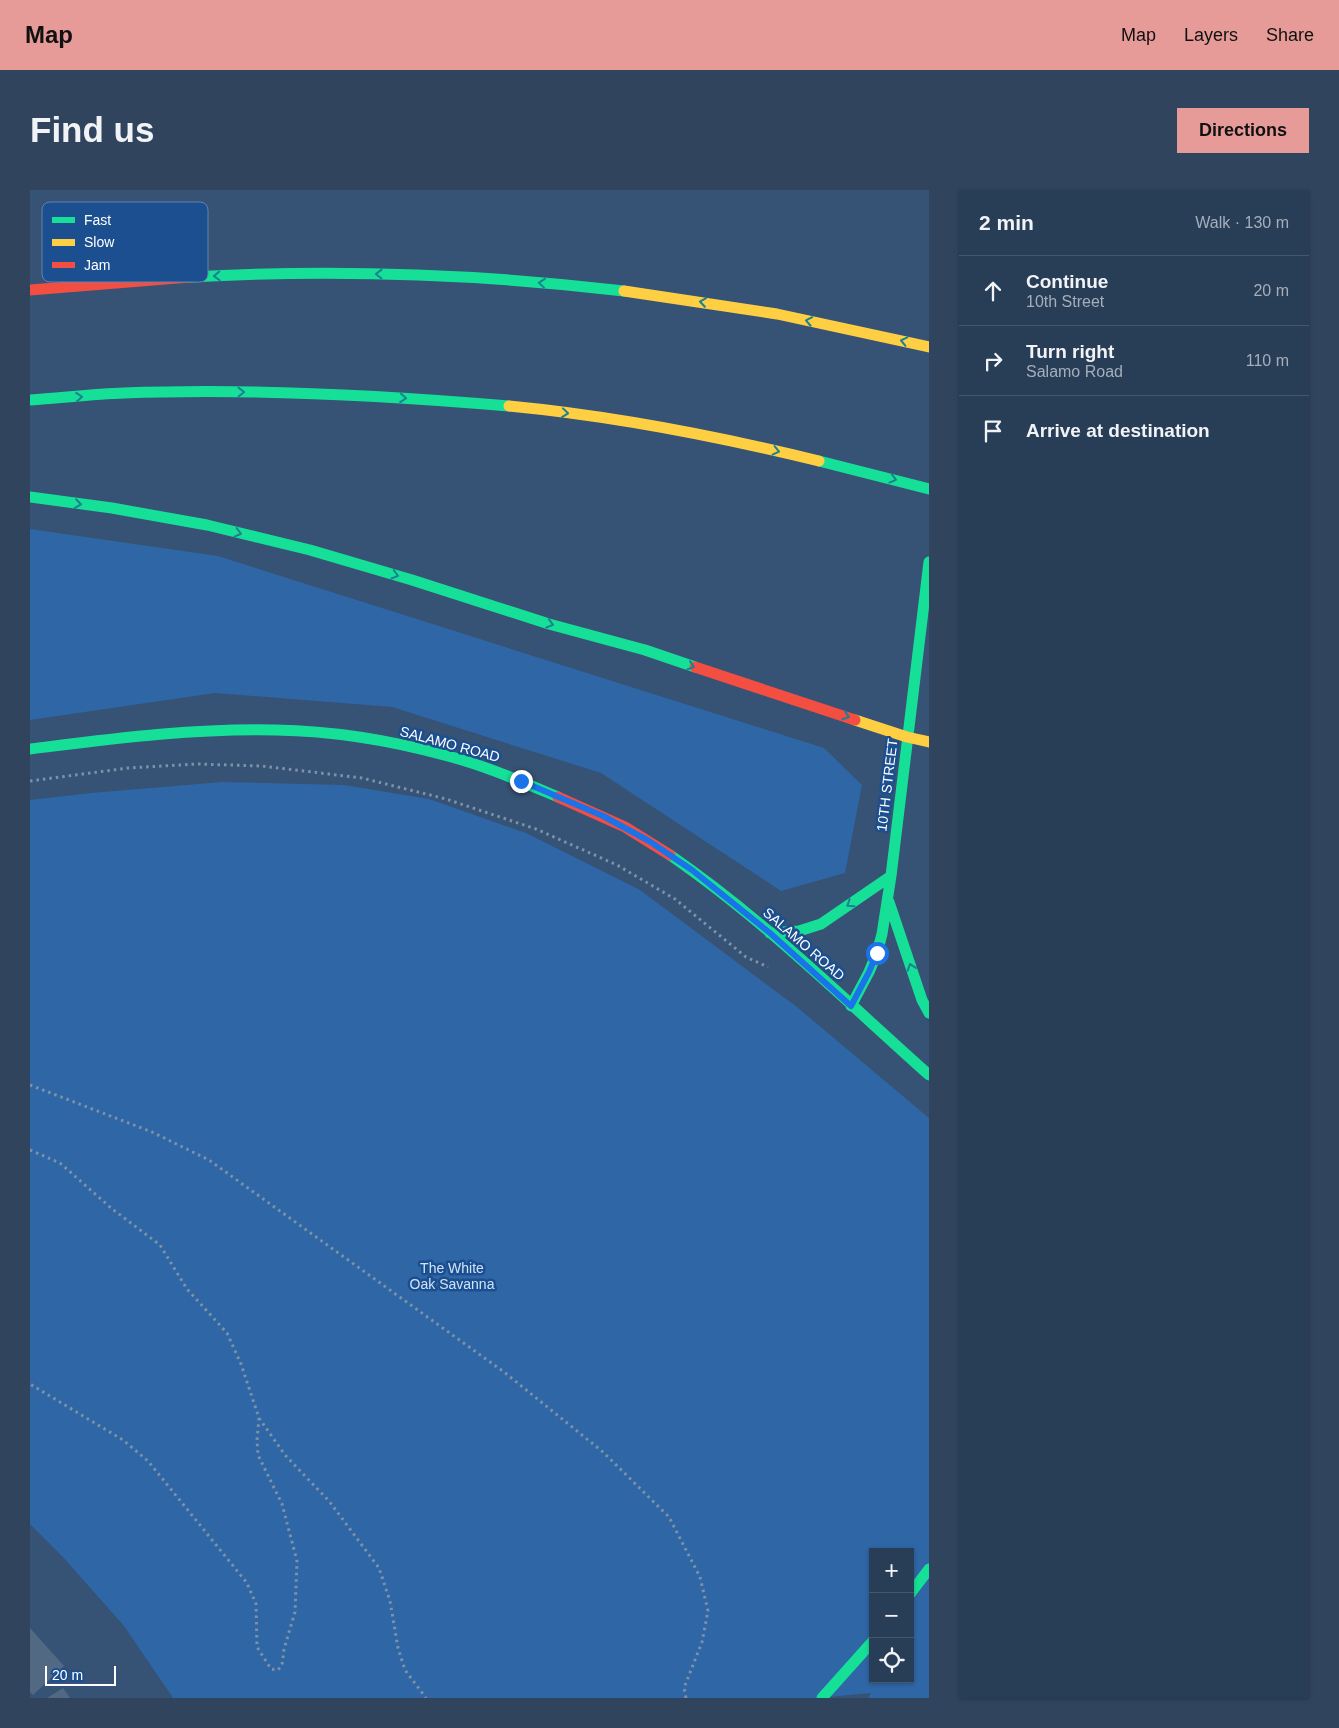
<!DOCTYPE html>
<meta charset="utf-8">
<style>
:root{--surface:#283e57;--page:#30455d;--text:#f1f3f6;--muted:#a5aeba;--line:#44576d;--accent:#e69b98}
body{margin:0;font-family:Arial,sans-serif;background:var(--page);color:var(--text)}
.controls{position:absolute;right:15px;bottom:15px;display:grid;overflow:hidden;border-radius:0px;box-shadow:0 1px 4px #0004}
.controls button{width:45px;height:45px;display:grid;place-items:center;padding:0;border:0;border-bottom:1px solid var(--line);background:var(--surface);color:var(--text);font:25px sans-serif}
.scale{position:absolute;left:15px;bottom:12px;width:71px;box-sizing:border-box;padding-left:5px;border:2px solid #fff;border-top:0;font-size:14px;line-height:18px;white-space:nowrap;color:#fff;-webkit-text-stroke:4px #1b4f8f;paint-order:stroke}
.stop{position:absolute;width:15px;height:15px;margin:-11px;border:4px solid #1a73e8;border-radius:50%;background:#fff}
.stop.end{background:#1a73e8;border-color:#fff;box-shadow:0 1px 5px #0008}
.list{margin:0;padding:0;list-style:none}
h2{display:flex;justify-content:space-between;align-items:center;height:65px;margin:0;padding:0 20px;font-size:21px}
h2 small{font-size:16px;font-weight:400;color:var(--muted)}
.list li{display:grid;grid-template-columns:32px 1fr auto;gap:15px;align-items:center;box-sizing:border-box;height:70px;padding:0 20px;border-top:1px solid var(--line)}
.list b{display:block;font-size:19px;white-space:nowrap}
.list p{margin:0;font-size:16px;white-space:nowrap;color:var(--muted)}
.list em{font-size:16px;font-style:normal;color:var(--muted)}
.icon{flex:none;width:28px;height:28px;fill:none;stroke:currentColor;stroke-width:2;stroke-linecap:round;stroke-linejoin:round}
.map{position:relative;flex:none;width:899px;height:1508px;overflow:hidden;border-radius:0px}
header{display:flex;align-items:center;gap:30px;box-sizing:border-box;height:70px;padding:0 25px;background:var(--accent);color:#111}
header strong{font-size:24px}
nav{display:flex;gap:28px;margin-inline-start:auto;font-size:18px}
.intro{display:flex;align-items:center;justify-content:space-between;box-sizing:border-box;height:120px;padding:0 30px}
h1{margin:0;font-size:35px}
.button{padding:12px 22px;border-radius:0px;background:var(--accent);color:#111;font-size:18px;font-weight:700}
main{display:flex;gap:30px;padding:0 30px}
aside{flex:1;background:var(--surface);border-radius:0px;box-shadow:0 1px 4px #0004}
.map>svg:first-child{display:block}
.green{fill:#2f66a5;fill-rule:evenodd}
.building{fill:#526984}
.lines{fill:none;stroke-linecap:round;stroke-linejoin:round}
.path{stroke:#7d92a8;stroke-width:3;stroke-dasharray:2.5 4;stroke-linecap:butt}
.fast{stroke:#16e098;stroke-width:11}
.slow{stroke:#ffcf43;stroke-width:11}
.jam{stroke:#f24e42;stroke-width:11}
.oneway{stroke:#198292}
.route{stroke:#1a73e8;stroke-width:6}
.labels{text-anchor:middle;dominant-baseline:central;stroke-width:5;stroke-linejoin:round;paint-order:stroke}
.street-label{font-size:14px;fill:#fff;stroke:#1b4f8f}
.park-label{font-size:14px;fill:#cfe3fa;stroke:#1b4f8f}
.key{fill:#1b4f8f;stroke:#5f84b1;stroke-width:1}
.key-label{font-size:14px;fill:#fff}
</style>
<header>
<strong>Map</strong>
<nav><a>Map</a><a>Layers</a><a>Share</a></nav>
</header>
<div class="intro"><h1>Find us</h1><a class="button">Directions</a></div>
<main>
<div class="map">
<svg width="899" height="1508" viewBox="0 0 899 1508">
<rect width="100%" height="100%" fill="#365274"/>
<path class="green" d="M0,339L188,366L794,558L832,595L815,683L751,701L571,583L362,517L185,503L0,530Z
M192,592L314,595L399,609L496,643L610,700L767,817L899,928V1508H838L841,1503L788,1508H143L94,1436L32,1366L0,1334V610L61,603ZM843,1362H880V1489H843Z"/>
<path class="building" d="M0,1438L34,1476L3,1505L0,1502Z
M33,1498L40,1508H17Z"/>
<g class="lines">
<path class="path" d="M0,591L98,578L167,574L232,576L332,588L416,609L506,639L587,675L645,709L716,767L738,777
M0,895L122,942L179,970L474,1182L573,1262L639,1327L670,1387L678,1421L672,1452L654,1498L656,1508
M0,960L30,973L81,1018L130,1055L157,1099L197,1143L211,1174L229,1228L227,1250L228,1265L252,1314L267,1371L265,1422L254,1459L252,1475L248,1480L241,1479L227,1457L226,1414L217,1393L118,1271L93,1250L0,1194
M229,1228L255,1265L299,1311L349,1378L360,1411L368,1458L375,1480L396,1508"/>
<path class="fast" d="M160,87C305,79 450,84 594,101
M0,210C31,208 63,204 94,203C223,198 351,205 479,216
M789,271L899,299
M0,307L82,318L177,335L280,360L382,390L519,434L615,460L665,477
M0,559C81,549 163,538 246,540C302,541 359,550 414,565C454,575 490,591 528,607
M640,665C733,729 815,810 899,885
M859,712L892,810L899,823
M740,743L769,741L791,734L861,686
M821,816L839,782L847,763L852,744L861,686L899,372
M880,1404L899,1379
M792,1508L843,1451"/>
<path class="slow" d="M594,101L747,124L899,157
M479,216C584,226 687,246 789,271
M825,530L877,547L899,552"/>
<path class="jam" d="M0,100L160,87
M665,477L825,530
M528,607L595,637L640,665"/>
</g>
<defs><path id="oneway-chevron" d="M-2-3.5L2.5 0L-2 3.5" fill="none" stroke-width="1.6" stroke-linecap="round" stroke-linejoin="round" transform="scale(1.25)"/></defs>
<g class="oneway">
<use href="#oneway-chevron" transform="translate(349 84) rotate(-179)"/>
<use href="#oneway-chevron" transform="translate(187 86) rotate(178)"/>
<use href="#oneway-chevron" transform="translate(512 93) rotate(-174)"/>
<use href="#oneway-chevron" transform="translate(673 112) rotate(-172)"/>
<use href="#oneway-chevron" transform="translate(779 131) rotate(-169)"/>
<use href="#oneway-chevron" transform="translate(874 151) rotate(-167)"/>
<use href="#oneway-chevron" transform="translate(211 202) rotate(-1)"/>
<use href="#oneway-chevron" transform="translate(49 207) rotate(-4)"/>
<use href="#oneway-chevron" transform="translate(373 208) rotate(4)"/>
<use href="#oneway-chevron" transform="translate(535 223) rotate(6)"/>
<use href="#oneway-chevron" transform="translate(746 261) rotate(13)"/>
<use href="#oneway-chevron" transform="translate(863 289) rotate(15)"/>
<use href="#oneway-chevron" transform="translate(48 314) rotate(8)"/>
<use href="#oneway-chevron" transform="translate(208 343) rotate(14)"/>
<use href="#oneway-chevron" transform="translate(365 385) rotate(16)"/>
<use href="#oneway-chevron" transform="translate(520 434) rotate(17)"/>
<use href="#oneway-chevron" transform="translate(661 476) rotate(18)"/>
<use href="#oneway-chevron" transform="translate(816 526) rotate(18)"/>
<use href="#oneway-chevron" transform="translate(820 714) rotate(146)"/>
<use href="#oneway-chevron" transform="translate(881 777) rotate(-109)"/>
</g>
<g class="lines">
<path class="route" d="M491,591L573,626L619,651L662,680L740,743L821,816L839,782L847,763"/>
</g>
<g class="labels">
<g class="street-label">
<text transform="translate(420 554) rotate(15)">SALAMO ROAD</text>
<text transform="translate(857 595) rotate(-83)">10TH STREET</text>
<text transform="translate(774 754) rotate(41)">SALAMO ROAD</text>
</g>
<g class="park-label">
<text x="422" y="1078">The White<tspan x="422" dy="16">Oak Savanna</tspan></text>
</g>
</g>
<rect x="12" y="12" width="166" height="80" rx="8" class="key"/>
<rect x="22" y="27" width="23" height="6" fill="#16e098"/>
<rect x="22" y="49" width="23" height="7" fill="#ffcf43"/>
<rect x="22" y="72" width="23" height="6" fill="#f24e42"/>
<g class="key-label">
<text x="54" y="35">Fast</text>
<text x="54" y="57">Slow</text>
<text x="54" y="80">Jam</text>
</g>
</svg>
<div class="controls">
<button>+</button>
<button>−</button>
<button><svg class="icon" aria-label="locate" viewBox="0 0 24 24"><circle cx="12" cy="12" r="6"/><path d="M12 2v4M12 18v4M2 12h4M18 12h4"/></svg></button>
</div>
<div class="scale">20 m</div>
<div class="stop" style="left:847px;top:763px"></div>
<div class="stop end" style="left:491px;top:591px"></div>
</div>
<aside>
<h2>2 min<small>Walk · 130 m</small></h2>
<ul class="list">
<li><svg class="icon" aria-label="ahead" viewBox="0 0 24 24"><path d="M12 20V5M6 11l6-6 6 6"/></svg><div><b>Continue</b><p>10th Street</p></div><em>20 m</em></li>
<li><svg class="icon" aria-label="right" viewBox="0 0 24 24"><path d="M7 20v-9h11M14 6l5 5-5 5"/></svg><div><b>Turn right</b><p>Salamo Road</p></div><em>110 m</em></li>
<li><svg class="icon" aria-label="arrive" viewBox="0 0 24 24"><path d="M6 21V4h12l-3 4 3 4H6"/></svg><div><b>Arrive at destination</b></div></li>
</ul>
</aside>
</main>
